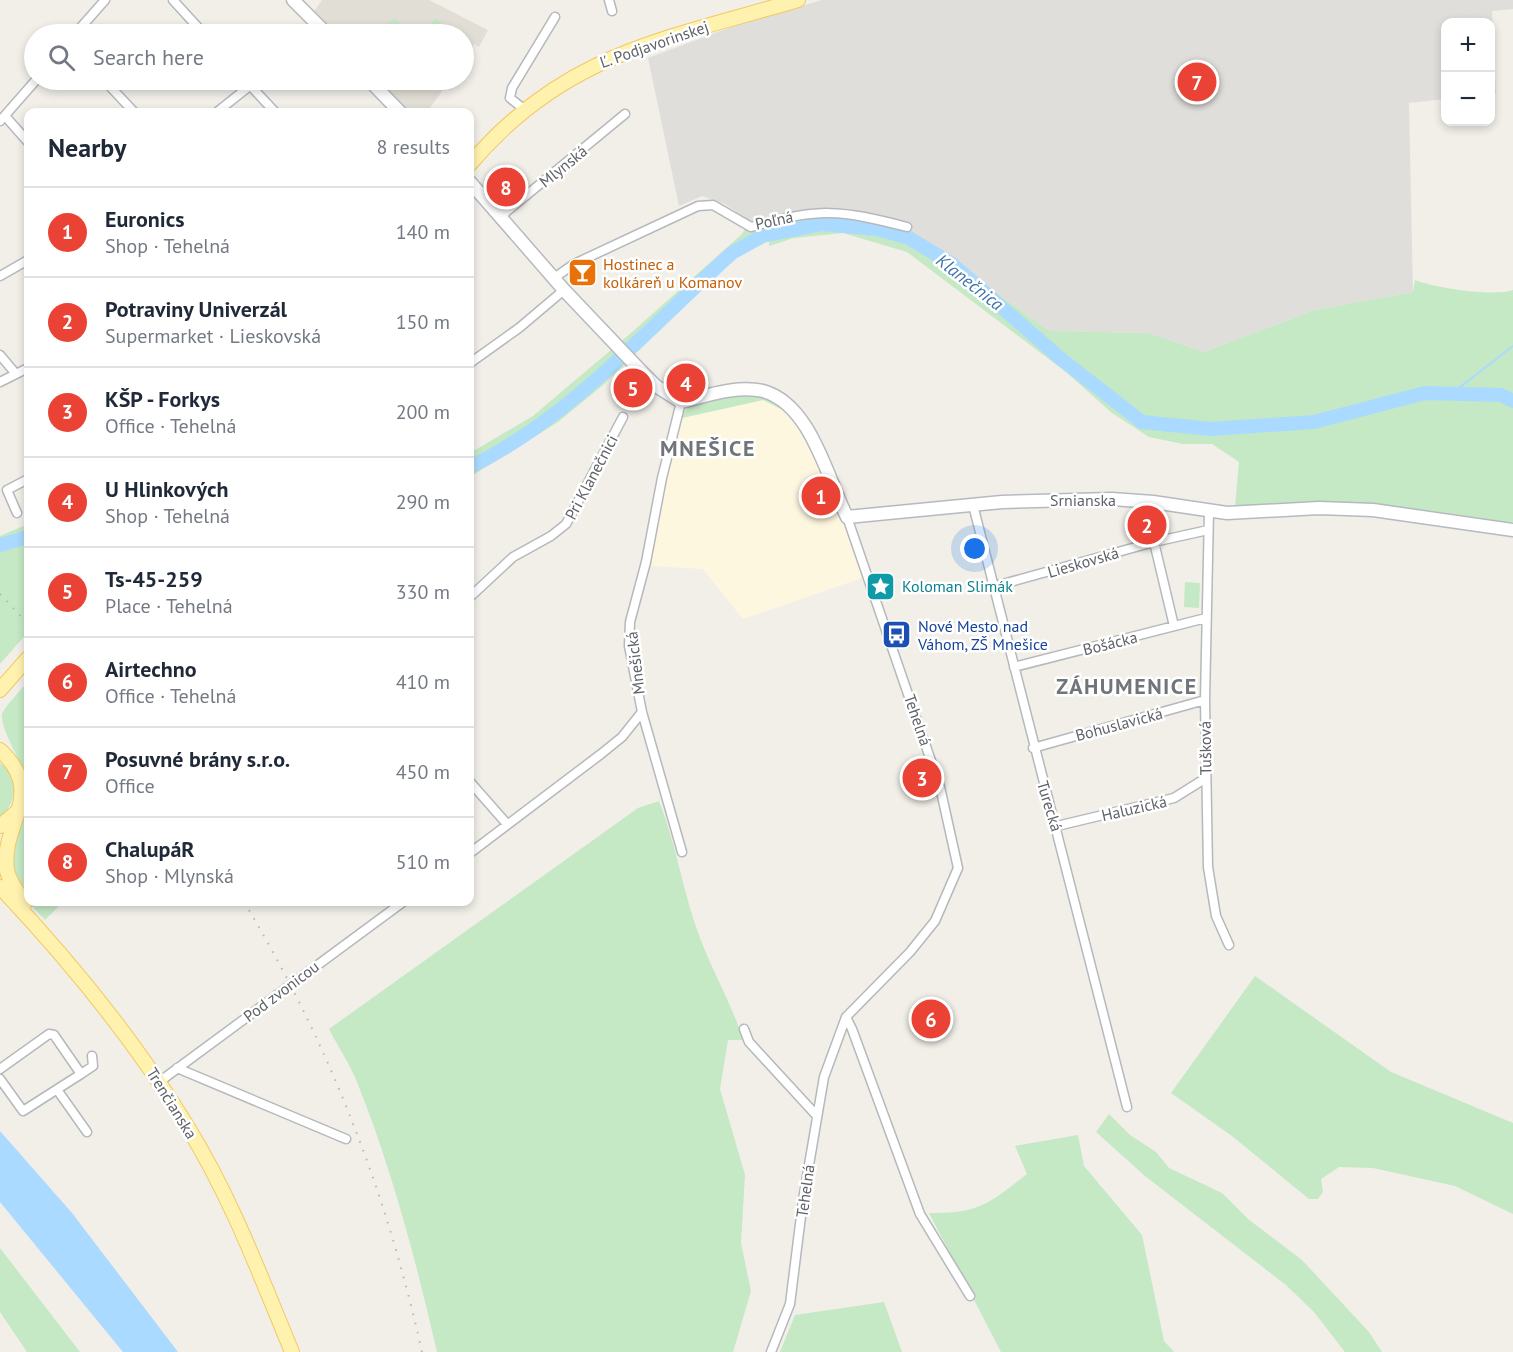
<!DOCTYPE html>
<meta charset="utf-8">
<style>
:root{--surface:#fff;--page:#f2f2f3;--text:#1f2937;--muted:#747a83;--line:#e0e1e3;--accent:#ea4335}
body{margin:0;font-family:"PT Sans",sans-serif;background:var(--page);color:var(--text)}
.controls{position:absolute;right:18px;top:18px;display:grid;overflow:hidden;border-radius:12px;box-shadow:0 3px 9px #0003}
.controls button{width:54px;height:54px;display:grid;place-items:center;padding:0;border:0;border-bottom:2px solid var(--line);background:var(--surface);color:var(--text);font:30px sans-serif}
.you{position:absolute;left:975px;top:549px;width:21px;height:21px;margin:-15px;border:4px solid #fff;border-radius:50%;background:#1a73e8;box-shadow:0 0 0 9px #1a73e833}
.badge{display:grid;place-items:center;width:39px;height:39px;border-radius:50%;background:var(--accent);color:#fff;font-size:20px;font-weight:700}
.pin{position:absolute;translate:-50% -50%;border:3px solid #fff;box-shadow:0 2px 6px #0006}
.list{margin:0;padding:0;list-style:none}
h2{display:flex;justify-content:space-between;align-items:center;height:78px;margin:0;padding:0 24px;font-size:26px}
h2 small{font-size:20px;font-weight:400;color:var(--muted)}
.list li{display:grid;grid-template-columns:39px 1fr auto;gap:18px;align-items:center;box-sizing:border-box;height:90px;padding:0 24px;border-top:2px solid var(--line)}
.list b{display:block;font-size:22px;white-space:nowrap}
.list p{margin:0;font-size:20px;white-space:nowrap;color:var(--muted)}
.list em{font-size:20px;font-style:normal;color:var(--muted)}
.icon{flex:none;width:33px;height:33px;fill:none;stroke:currentColor;stroke-width:2;stroke-linecap:round;stroke-linejoin:round}
.map{position:relative;flex:none;width:1513px;height:1352px;overflow:hidden}
.search{position:absolute;background:var(--surface);box-shadow:0 3px 9px #0003;left:24px;top:24px;width:450px;height:66px;display:flex;align-items:center;gap:15px;box-sizing:border-box;padding:0 21px;border-radius:33px;color:var(--muted);font-size:22px}
.panel{position:absolute;background:var(--surface);box-shadow:0 3px 9px #0003;left:24px;top:108px;width:450px;height:798px;border-radius:12px}
.map>svg:first-child{display:block}
.commercial{fill:#fef7e0}
.industrial{fill:#e0deda}
.education{fill:#e1ded6}
.green{fill:#c5e8c5}
.water{fill:#aadaff}
.lines{fill:none;stroke-linecap:round;stroke-linejoin:round}
.stream{stroke:#aadaff;stroke-width:2}
.river{stroke:#aadaff;stroke-width:14}
.street-casing{stroke:#b5b8bc;stroke-width:11}
.secondary-casing{stroke:#b6babf;stroke-width:15}
.primary-casing{stroke:#f2c960;stroke-width:16}
.street{stroke:#fff;stroke-width:8}
.secondary{stroke:#fff;stroke-width:12}
.primary{stroke:#fff2af;stroke-width:14}
.rail{stroke:#b6b7b8;stroke-width:2;stroke-dasharray:1.5 8;stroke-linecap:butt}
.labels{text-anchor:middle;dominant-baseline:central;stroke-width:5;stroke-linejoin:round;paint-order:stroke}
.street-label{font-size:16px;fill:#5f6368;stroke:#fff}
.food-label{font-size:16px;fill:#c56008;stroke:#fff;text-anchor:start}
.culture-label{font-size:16px;fill:#0d838f;stroke:#fff;text-anchor:start}
.transit-label{font-size:16px;fill:#164399;stroke:#fff;text-anchor:start}
.water-label{font-size:18px;font-style:italic;fill:#4174aa;stroke:#fff}
.district-label{font-size:22px;font-weight:bold;letter-spacing:1.5px;fill:#70757a;stroke:#fff}
</style>
<div class="map">
<svg width="1513" height="1352" viewBox="0 0 1513 1352">
<rect width="100%" height="100%" fill="#f1efe8"/>
<path class="commercial" d="M764,400L785,411L797,422L844,518L862,578L743,619L703,569L651,566L663,485L682,418Z"/>
<path class="industrial" d="M822,0H1513V9L1492,11L1496,94H1491L1490,22H1446L1445,99L1409,103L1413,292L1315,310L1204,352L1149,333L1049,331L912,231L789,211L750,221L725,204L702,196L679,206L648,58L742,23Z"/>
<path class="education" d="M322,0H429L488,30L479,47L474,44L464,59V34H332L313,13Z
M374,80H450L427,112H406Z"/>
<path class="green" d="M394,18L411,34H376L380,28L382,29Z
M436,18L453,34H425L422,32Z
M788,211L912,231L1049,331L1149,333L1204,352L1315,310L1413,292L1415,280C1435,288 1493,297 1513,290V522H1488L1391,508L1235,507L1239,462L1212,444H1183L1149,437L1112,413L1066,372L907,252L843,233L794,238L769,246V241L736,257L602,386L558,422L470,477V453L533,416L631,333L742,234L750,221Z
M749,394L763,396L785,411L763,400L682,418C683,399 734,396 749,394Z
M28,524V632L0,664V536Z
M1185,582L1200,583L1199,608L1184,607Z
M28,681V782C24,765 0,730 2,714C8,702 20,692 28,681Z
M0,763C22,778 16,802 0,819Z
M28,790V902H63L45,920L21,895L9,870L16,827Z
M659,801C677,846 683,894 700,938C713,973 732,1004 743,1040H728L720,1089L745,1175L741,1243L751,1291L733,1352H437C416,1261 392,1169 357,1082C350,1064 338,1047 329,1029L638,808Z
M1255,976L1391,1072L1513,1123V1214L1455,1186L1373,1168L1339,1167L1321,1179L1323,1192L1318,1199H1309L1232,1136L1171,1093Z
M1109,1114L1130,1135L1156,1152L1169,1168L1222,1193L1248,1219L1302,1260L1369,1332L1382,1352H1345L1314,1312L1286,1285L1145,1176L1096,1132Z
M1078,1135L1084,1166L1142,1235L1164,1341L1174,1352H1001L929,1213C978,1214 989,1204 1027,1174L1015,1146Z
M0,1248L80,1352H27L0,1312Z
M884,1302L902,1352H780L795,1315Z"/>
<path class="water" d="M0,1131L72,1213L178,1352H123L0,1202Z"/>
<g class="lines">
<path class="stream" d="M1451,394L1513,346"/>
<path class="river" d="M470,467C571,418 649,327 732,253L762,236L822,224L877,229L909,238L952,264L1061,359L1142,422L1211,429L1314,422L1425,393L1501,395L1513,401
M0,545L28,537"/>
<defs>
<path id="street" d="M173,0L204,34
M609,0L612,11
M75,34L105,0
M306,34L317,25
M104,80L134,112
M245,80L275,112
M525,110L510,98L512,88L555,17
M217,112L257,80
M5,116L28,142
M0,121L36,80
M500,217L625,114
M0,276L28,260
M554,278L574,264L698,206L713,205L751,227C818,207 841,210 907,227
M0,355L16,374
M470,363L519,328L564,290
M0,382L28,368
M681,402L662,478L646,562L630,622L629,646L642,712L682,852
M973,505L1127,1107
M1209,511L1205,700L1208,867L1216,916L1229,945
M17,513L7,490L28,479
M1154,542L1174,626
M992,587L1154,542L1208,530
M470,597L513,557L551,536L566,524L623,417
M1014,667L1206,618
M1033,748L1205,700
M470,782L507,824
M1057,826L1174,798L1206,778
M470,853L601,754L622,737L642,712
M846,1017L852,1029L920,1214L970,1296
M744,1029L749,1042L817,1116
M177,1068L346,1139
M0,1069L49,1034L54,1035L81,1074L23,1111L0,1079
M81,1074L93,1066L92,1056
M159,1082L403,902
M58,1091L87,1132
M771,1352L790,1304L803,1200L824,1077L846,1017L910,952L935,921L958,868L940,787L847,517"/>
<path id="secondary" d="M293,0L327,34
M369,80L400,112
M470,182L564,290L640,370L656,386L681,402C706,396 737,385 763,391C811,404 827,478 847,517L1002,502L1112,499L1153,502L1227,513L1319,508L1373,510L1513,530"/>
<path id="primary" d="M470,164C564,53 666,39 798,0
M0,690L28,658
M0,750C48,795 0,821 7,871C10,883 18,893 25,903
M0,826L18,811
M0,887C70,961 134,1039 187,1126C231,1197 260,1275 292,1352"/>
</defs>
<use href="#street" class="street-casing"/>
<use href="#secondary" class="secondary-casing"/>
<use href="#primary" class="primary-casing"/>
<use href="#street" class="street"/>
<use href="#secondary" class="secondary"/>
<use href="#primary" class="primary"/>
<path class="rail" d="M0,594L28,624
M244,902C328,1041 387,1193 422,1352"/>
</g>
<defs>
<symbol id="bar-square" viewBox="-11 -11 22 22"><rect x="-9" y="-9" width="18" height="18" rx="4" fill="#e8710a" stroke="#fff"/><path d="M-6-5H6L.8 .8V4.5H3.5V6h-7V4.5H-.8V.8Z" fill="#fff"/></symbol>
<symbol id="sight-square" viewBox="-11 -11 22 22"><rect x="-9" y="-9" width="18" height="18" rx="4" fill="#0f9aa8" stroke="#fff"/><path d="M0-6L1.8-2.2L6-1.7L2.9 1.2L3.7 5.4L0 3.3L-3.7 5.4L-2.9 1.2L-6-1.7L-1.8-2.2Z" fill="#fff"/></symbol>
<symbol id="bus-square" viewBox="-11 -11 22 22"><rect x="-9" y="-9" width="18" height="18" rx="4" fill="#1a4fb4" stroke="#fff"/><path d="M-5-6H5V4H4V6H2V4H-2V6H-4V4H-5ZM-3.5-4V0h7V-4ZM-3.5 1.2v1.5H-2V1.2ZM2 1.2v1.5H3.5V1.2Z" fill="#fff"/></symbol>
</defs>
<g fill-rule="evenodd">
<use href="#bar-square" x="566" y="256" width="33" height="33"/>
<use href="#sight-square" x="864" y="570" width="33" height="33"/>
<use href="#bus-square" x="880" y="618" width="33" height="33"/>
</g>
<g class="labels">
<g class="street-label">
<text transform="translate(654 44) rotate(-19)">Ľ. Podjavorinskej</text>
<text transform="translate(563 166) rotate(-39)">Mlynská</text>
<text transform="translate(774 220) rotate(-12)">Poľná</text>
<text transform="translate(591 477) rotate(-62)">Pri Klanečnici</text>
<text x="1083" y="500">Srnianska</text>
<text transform="translate(1083 562) rotate(-16)">Lieskovská</text>
<text transform="translate(1110 643) rotate(-14)">Bošácka</text>
<text transform="translate(635 663) rotate(-97)">Mnešická</text>
<text transform="translate(918 720) rotate(71)">Tehelná</text>
<text transform="translate(1119 724) rotate(-15)">Bohuslavická</text>
<text transform="translate(1205 748) rotate(-91)">Tušková</text>
<text transform="translate(1050 806) rotate(73)">Turecká</text>
<text transform="translate(1134 808) rotate(-13)">Haluzická</text>
<text transform="translate(281 991) rotate(-37)">Pod zvonicou</text>
<text transform="translate(172 1103) rotate(58)">Trenčianska</text>
<text transform="translate(805 1191) rotate(-82)">Tehelná</text>
</g>
<g class="food-label">
<text x="603" y="264">Hostinec a<tspan x="603" dy="18">kolkáreň u Komanov</tspan></text>
</g>
<g class="culture-label">
<text x="902" y="586">Koloman Slimák</text>
</g>
<g class="transit-label">
<text x="918" y="626">Nové Mesto nad<tspan x="918" dy="18">Váhom, ZŠ Mnešice</tspan></text>
</g>
<g class="water-label">
<text transform="translate(970 282) rotate(38)">Klanečnica</text>
</g>
<g class="district-label">
<text x="708" y="448">MNEŠICE</text>
<text x="1127" y="686">ZÁHUMENICE</text>
</g>
</g>
</svg>
<div class="controls">
<button>+</button>
<button>−</button>
</div>
<div class="you"></div>
<div class="pin badge" style="left:821px;top:496px">1</div>
<div class="pin badge" style="left:1147px;top:525px">2</div>
<div class="pin badge" style="left:922px;top:778px">3</div>
<div class="pin badge" style="left:686px;top:383px">4</div>
<div class="pin badge" style="left:633px;top:388px">5</div>
<div class="pin badge" style="left:931px;top:1019px">6</div>
<div class="pin badge" style="left:1197px;top:82px">7</div>
<div class="pin badge" style="left:506px;top:187px">8</div>
<div class="search"><svg class="icon" aria-label="search" viewBox="0 0 24 24"><circle cx="10" cy="10" r="6"/><path d="M15 15l6 6"/></svg>Search here</div>
<section class="panel">
<h2>Nearby<small>8 results</small></h2>
<ul class="list">
<li><span class="badge">1</span><div><b>Euronics</b><p>Shop · Tehelná</p></div><em>140 m</em></li>
<li><span class="badge">2</span><div><b>Potraviny Univerzál</b><p>Supermarket · Lieskovská</p></div><em>150 m</em></li>
<li><span class="badge">3</span><div><b>KŠP - Forkys</b><p>Office · Tehelná</p></div><em>200 m</em></li>
<li><span class="badge">4</span><div><b>U Hlinkových</b><p>Shop · Tehelná</p></div><em>290 m</em></li>
<li><span class="badge">5</span><div><b>Ts-45-259</b><p>Place · Tehelná</p></div><em>330 m</em></li>
<li><span class="badge">6</span><div><b>Airtechno</b><p>Office · Tehelná</p></div><em>410 m</em></li>
<li><span class="badge">7</span><div><b>Posuvné brány s.r.o.</b><p>Office</p></div><em>450 m</em></li>
<li><span class="badge">8</span><div><b>ChalupáR</b><p>Shop · Mlynská</p></div><em>510 m</em></li>
</ul>
</section>
</div>
